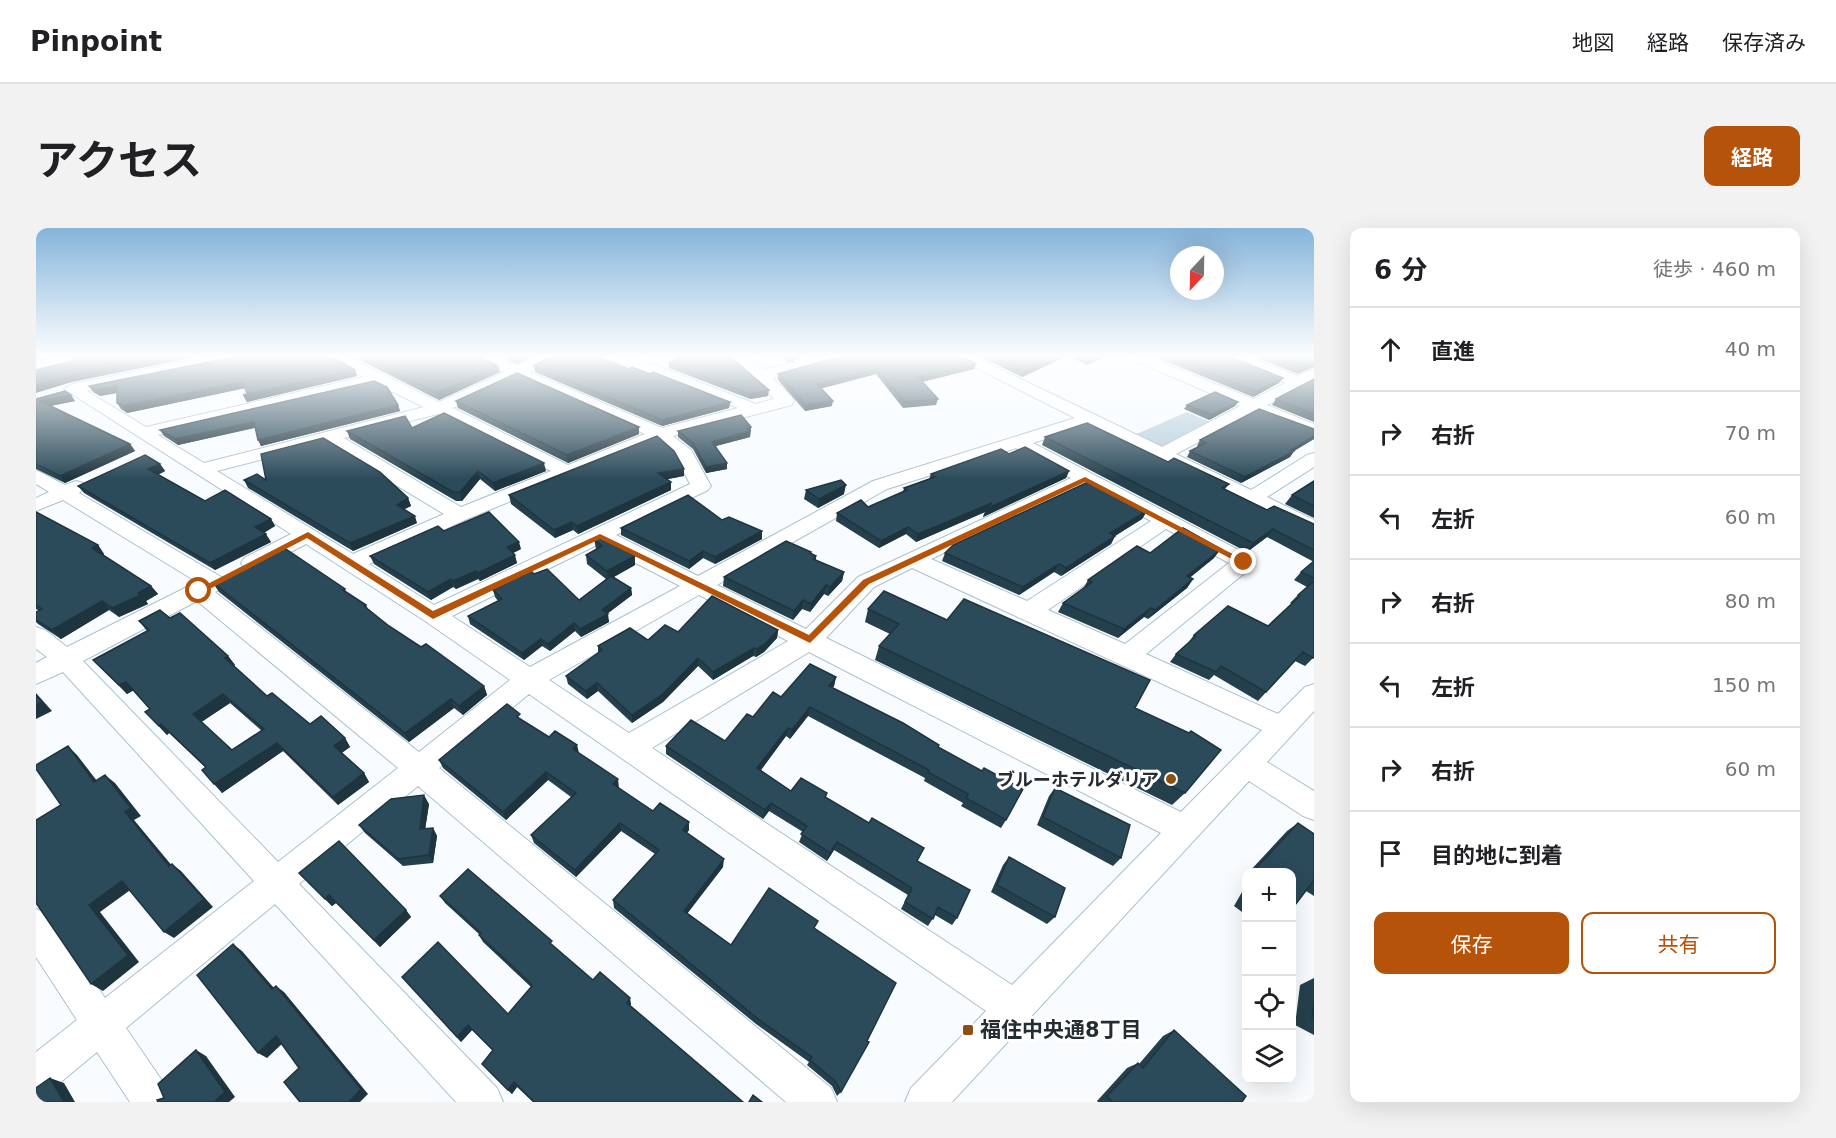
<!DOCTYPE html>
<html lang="ja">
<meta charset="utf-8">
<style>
:root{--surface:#fff;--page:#f2f2f2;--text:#202124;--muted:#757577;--line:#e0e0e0;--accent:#b45309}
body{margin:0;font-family:"DejaVu Sans","Noto Sans JP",sans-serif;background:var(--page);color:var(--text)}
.controls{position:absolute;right:18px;bottom:18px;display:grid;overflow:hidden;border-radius:12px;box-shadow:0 6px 24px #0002}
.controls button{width:54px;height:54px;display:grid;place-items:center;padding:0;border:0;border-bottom:2px solid var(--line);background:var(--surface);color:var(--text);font:30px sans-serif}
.compass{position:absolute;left:1134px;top:18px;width:54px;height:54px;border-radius:50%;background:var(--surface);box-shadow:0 6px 24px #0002;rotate:202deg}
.stop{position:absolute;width:18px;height:18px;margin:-14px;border:4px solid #b45309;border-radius:50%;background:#fff}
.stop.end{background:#b45309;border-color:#fff;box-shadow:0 2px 6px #0008}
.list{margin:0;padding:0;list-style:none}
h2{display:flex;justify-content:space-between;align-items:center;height:78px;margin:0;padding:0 24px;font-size:26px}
h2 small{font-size:20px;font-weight:400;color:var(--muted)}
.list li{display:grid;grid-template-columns:39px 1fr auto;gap:18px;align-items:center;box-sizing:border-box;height:84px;padding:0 24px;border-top:2px solid var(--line)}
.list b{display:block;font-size:22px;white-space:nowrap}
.list em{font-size:20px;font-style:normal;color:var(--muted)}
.actions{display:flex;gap:12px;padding:18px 24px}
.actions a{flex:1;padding:14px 0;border:2px solid var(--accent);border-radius:12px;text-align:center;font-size:21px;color:var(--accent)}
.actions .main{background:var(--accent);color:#fff}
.icon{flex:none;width:33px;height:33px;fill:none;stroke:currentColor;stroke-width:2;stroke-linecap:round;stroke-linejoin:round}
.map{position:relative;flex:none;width:1278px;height:874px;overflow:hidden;border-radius:12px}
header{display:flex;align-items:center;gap:36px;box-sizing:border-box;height:84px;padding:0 30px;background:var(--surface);border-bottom:2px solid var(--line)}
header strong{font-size:28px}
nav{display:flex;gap:33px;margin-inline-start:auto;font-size:21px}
.intro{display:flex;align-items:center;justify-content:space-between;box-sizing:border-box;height:144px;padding:0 36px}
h1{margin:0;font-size:42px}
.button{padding:15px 27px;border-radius:12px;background:var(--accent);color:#fff;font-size:21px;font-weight:700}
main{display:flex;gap:36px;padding:0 36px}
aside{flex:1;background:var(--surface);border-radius:12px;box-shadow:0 6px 24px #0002}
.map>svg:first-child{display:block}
.green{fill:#b6cfdd}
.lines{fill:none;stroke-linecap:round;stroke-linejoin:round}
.stream{stroke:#91b3c5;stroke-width:4.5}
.minor-casing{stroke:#abc1cd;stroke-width:2}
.minor{fill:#fff;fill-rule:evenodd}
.wall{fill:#25404d;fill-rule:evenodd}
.shaded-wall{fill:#1e343f}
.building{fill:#2b4a5a;stroke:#1e343f;stroke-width:1.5;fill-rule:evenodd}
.route{fill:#b45309}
.poi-dot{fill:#8d5010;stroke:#fff;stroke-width:2}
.labels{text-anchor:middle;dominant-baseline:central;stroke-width:6;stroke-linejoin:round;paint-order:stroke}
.poi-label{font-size:18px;font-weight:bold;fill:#242d32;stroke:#fff;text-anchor:end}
.near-poi-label{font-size:21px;font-weight:bold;fill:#242d32;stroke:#fff;text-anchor:start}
</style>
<header>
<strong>Pinpoint</strong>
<nav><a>地図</a><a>経路</a><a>保存済み</a></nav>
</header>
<div class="intro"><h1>アクセス</h1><a class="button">経路</a></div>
<main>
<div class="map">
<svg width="1278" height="874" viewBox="0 0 1278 874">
<rect width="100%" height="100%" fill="#f8fcff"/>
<path class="green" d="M1151,184L1179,196L1123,223L1096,208Z"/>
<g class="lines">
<path class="stream" d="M0,131L14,128"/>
<defs>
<path id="minor" d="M178,128H211L204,133L51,163L110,199L327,149L290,128H310L403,174L469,144L443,132L441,128H460L481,138L502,128H522L494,144L626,200L702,180L576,131L574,128H596L720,176L738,171L697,128H713L728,142L782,128H809L807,131L736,150L756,169L758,173L756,177L637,208L655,222L675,258L672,262L580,307L662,348L837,253L1039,190L917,128H937L1126,219L1204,178L1088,128H1110L1217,171L1249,155L1188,131L1186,128H1208L1262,148L1278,141V152L1231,177L1278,196V207L1219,184L1140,226L1215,262L1271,227L1278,225V239L1231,269L1278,292V306L1053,197L997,215L1216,329L1219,334L1216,339L1110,426L1242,486L1269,459L1278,456V483L1231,534L1278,563V592L1267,588L1213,553L916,874H869L875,860L950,783L493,466L403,540L795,860L801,874H750L382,558L263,656L461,860L467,874H420L239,676L90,800L131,860L137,874H94L61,824L14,863L0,869V824L41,792L0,729V681L12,686L69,770L218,653L27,444L0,456V435L11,429L0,421V399L9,402L31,419L161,354L27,272L0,283V270L13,264L0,256V242L29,257L40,253L47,255L50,259L43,265L187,350L190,355L187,360L179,364L383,524L474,452L389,393L270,316L224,340L216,342L208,340L205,335L208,330L255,306L28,161L36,156ZM482,150L609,206L532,237L417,180ZM340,156L388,179L168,235L122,207ZM402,186L515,243L425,279L308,210ZM622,213L640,229L654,256L398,377L333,336L431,291ZM290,215L408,286L317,326L181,243ZM980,220L1035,250L822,349L770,401L681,357L851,261ZM1050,258L1115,293L991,373L895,331ZM1130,301L1193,335L1089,416L1012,382ZM563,316L644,358L494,439L416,388ZM876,340L1226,502L1145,584L790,410L838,359ZM663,367L752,413L593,505L513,452ZM161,373L362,540L242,634L47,433ZM773,424L1125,605L976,757L616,520Z"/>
</defs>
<use href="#minor" class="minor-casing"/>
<use href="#minor" class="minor"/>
</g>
<path class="wall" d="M316,128H442L464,144L403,172Z
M466,128H496L481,136Z
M745,128H771L752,134Z
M806,128L938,141L886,154L902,171L900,177L867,180L840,146L785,160L796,178L769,183L742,152V146Z
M943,128H1031L986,149Z
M1032,128H1071L1051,137Z
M1117,128H1192L1243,155L1217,169Z
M1216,128H1278L1262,146Z
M633,135L732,168L714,171L633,140Z
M498,138L593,141L694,174L693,180L626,198L499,144Z
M321,148L211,174L207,167L211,166L209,160L91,185L85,181L81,175V165L64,168L57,164L53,158Z
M1278,151V194L1236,177L1240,171Z
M35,167L39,173L15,178L94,216L99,223L29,255L0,241V171Z
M420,173L603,199V206L532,235L422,180Z
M362,177L364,183L225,218L219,200L142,217L128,208L124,202Z
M1151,177L1199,178L1173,192L1148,181Z
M715,199L714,209L680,218L691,241L670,245L657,221L642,209V203Z
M376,200L510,243L459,263L444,251L426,273H420L314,211L311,203Z
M1009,209L1193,256L1189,261L1231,282L1278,296V429L1269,438L1259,433L1222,473L1178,447L1173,452L1134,434L1140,426L1152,415L1158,407L1232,398L1256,376L1254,375L1262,367L1271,359L1258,352L1265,344L1278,334L1231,309L1211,324L1006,217Z
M1278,211L1258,223L1254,229L1205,255L1151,229L1154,223L1163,219L1161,218L1164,212Z
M973,226L1033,243L1030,250L947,289L949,284L880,314L870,306L843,320L800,293L801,285L832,279L867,264L868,260L893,251L895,246Z
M124,236L129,243L122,247L169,273L235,291L239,298L228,305L235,314L179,342L48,265L42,258Z
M648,248L631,251L635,254V262L542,306L537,302L519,310L475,276L473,267Z
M208,252H230L372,270L375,278L368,281L381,295L317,323L212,260Z
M1278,253V290L1249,276L1256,267Z
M770,262L808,266L782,280L768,271Z
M1111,283L1106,291L1079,308L1075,316L1025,348L1018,344L983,367L906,333L909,325Z
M0,284L62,317L68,326L67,327L115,358L122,366L110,373L112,376L83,389L73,382L25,411L2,396L0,394V384L3,383L0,381Z
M686,292L726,303V311L679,336L667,330L653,341L585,307V300Z
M408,303L485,321L477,325L481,335L444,353L442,351L420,361L417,359L395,372L338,336L334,328Z
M558,311L599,328V337L578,349L595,360L596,367L571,386L573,394L545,409L539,403L514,423L506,418L488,432L434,396L432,388L462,373L459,369L457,362L498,346L543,372L570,351L551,336L550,327L560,321Z
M775,324V326L780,328V332L808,344L806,353L792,368L788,366L774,384L766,381L757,392L687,358L688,349Z
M1114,325L1178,330L1154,349L1157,351L1151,360L1112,391L1108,389L1082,410L1022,384L1027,375L1047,361L1052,352Z
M177,355L309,361L310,364L330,377L332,381L353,398L385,419L448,458L451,467L427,487L418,480L373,514L183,364Z
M832,381L1099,480L1149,565L1136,577L839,432L843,418L854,406L829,394Z
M134,390L192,428L199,437L198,438L231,468L274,496L309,510L314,519L306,525L328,545L333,554L302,577L247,523L186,565L170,540L133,505L131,507L109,484L114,481L98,462L91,466L57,432L111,403L103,393ZM194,475L226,503L196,522L165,494Z
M742,402L741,410L728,424L720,429L717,428L677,452L662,438L627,474L596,495L562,463L551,471L532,456L530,448L562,425V418L612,412L642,404Z
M800,449L798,458L796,460L902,519L970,592L965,600L925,578L927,575L888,553L889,550L772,488L754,511L750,508L724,543L755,563L791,565L790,569L881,633L921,690L916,697L899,687L892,698L865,681L872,667L798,622L791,633L763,614L767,604L733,583L727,591L630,526V518L689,513L717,489L745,469Z
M486,492L513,509L543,525L583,560L617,583L653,602L651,605L687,639L651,685L695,717L779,700L805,864L801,868L796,858L771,837L773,834L720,796L578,680L577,672L619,626L585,603L540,649L498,615L495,607L535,569L512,552L470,592L407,540L403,532Z
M1019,560L1085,630L1077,638L1001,597L1013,568Z
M393,576L389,601L397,600L401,608L397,635L367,638L329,605L323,597Z
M1262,595L1278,606V668L1270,663L1256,645H1212L1251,603Z
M973,629L1019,689L1011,696L955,664L967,637Z
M263,645L370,682L375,689L344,719L300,675L296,678Z
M1210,657V687L1198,678Z
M404,668L518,719L557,752L595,776L594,778L707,874H497L481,859L476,866L446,836L457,823L436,802L425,814L366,749L472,786L495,759L447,714L443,707H444L409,675Z
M1278,750V807L1259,797L1264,757Z
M1138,802L1206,874H1062L1061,873L1091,840L1102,835L1103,836L1127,808Z"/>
<path class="shaded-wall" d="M130,128H164L36,154L0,165V157L31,148Z
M483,128H496L481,136L480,130Z
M752,128H771L752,134Z
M1022,128H1031L986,149L988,144Z
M1060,128H1071L1051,137L1053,131Z
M1278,135V139L1262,146L1266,140Z
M940,136L938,141L881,155L882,149Z
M462,138L464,144L403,172L401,165Z
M841,141L840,146L780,162L781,156Z
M319,142L321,148L211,174L207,167Z
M1247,150L1243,155L1217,169L1220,163Z
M207,154L210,160L91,185L87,178Z
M81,158L85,164L64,168L60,162Z
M733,162L732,168L714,171V166Z
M35,167L39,173L9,179L4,173Z
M797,173L796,178L769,183L770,177Z
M694,174L693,180L626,198V192Z
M1202,174L1199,178L1173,192L1176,187Z
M362,177L364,183L225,218L222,212Z
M218,194L221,199L142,217L139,211Z
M603,199V206L532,235L531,227Z
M715,199L714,209L676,219V214L711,200Z
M1278,208V211L1251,227L1258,223L1254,229L1205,255L1209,249Z
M94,216L99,223L29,255L24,248Z
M508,235L510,243L459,263L457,255Z
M691,235V241L670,245V239Z
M124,236L129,243L117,249L112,241Z
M648,241V248L622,253V245Z
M442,243L444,251L426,273L424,264Z
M1033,243L1030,250L947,289L949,284L880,314L882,306Z
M635,254V262L542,306L541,298Z
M810,257L808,266L782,280L783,271Z
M372,270L375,278L363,284L361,277Z
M1111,283L1106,291L1069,314L1074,305Z
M379,288L381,295L317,323L314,315Z
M235,291L239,298L223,307L219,299Z
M536,294L537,302L519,310L518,302Z
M872,299L870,306L843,320L845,313Z
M1237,301L1231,309L1211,324L1217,315Z
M726,303V311L679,336V329Z
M230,306L235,314L179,342L174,335Z
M1079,308L1075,316L1025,348L1030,340Z
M483,314L485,321L473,327L471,319Z
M62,317L68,326L63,329L56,320Z
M1185,321L1178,330L1145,357L1151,348Z
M667,323V330L653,341V333Z
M479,327L481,335L444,353L442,345Z
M599,328V337L572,352L571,343Z
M1023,336L1018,344L983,367L987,359Z
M440,343L442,351L420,361L417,353Z
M808,344L806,353L792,368L794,359Z
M415,351L417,359L395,372L392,364Z
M1157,351L1151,360L1112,391L1119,382Z
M790,357L788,366L774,384L775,376Z
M115,358L122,366L110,373L112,376L83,389L76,380Z
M595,360L596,367L568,388L572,386L573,394L545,409L544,401L566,382Z
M767,372L766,381L757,392L758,383Z
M66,373L73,382L25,411L16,402Z
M1115,380L1108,389L1082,410L1088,401Z
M538,395L539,403L514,423L512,416Z
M742,402L741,410L728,424L720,429L721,421Z
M505,411L506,418L488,432L486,425Z
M718,420L717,428L677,452V444Z
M192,428L199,437L196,439L189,430Z
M662,430V438L627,474L596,495V487Z
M800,449L798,458L790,467L793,458Z
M90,454L98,462L91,466L83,457Z
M561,455L562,463L551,471L550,463Z
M448,458L451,467L427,487L423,478Z
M0,465L16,483L0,491Z
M187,466L194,475L164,495L157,486Z
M415,471L418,480L373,514L369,505Z
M774,479L772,488L754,511L756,502Z
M125,496L133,505L131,507L123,498Z
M752,500L750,508L720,549L721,540Z
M309,510L314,519L303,526L298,518Z
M241,515L247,523L186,565L178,556Z
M541,517L543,525L537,521Z
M32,518L41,527L68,562L58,554Z
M510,544L512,552L470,592L467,584Z
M328,545L333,554L302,577L297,569Z
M69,547L79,555L105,588L98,592L142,645L133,638L89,584Z
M582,551L583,560L577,556Z
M388,567L393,576L388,609L384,601Z
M735,575L733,583L727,591L729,582Z
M653,594V602L646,610L647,602Z
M584,595L585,603L540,649L539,642Z
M397,600L401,608L397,635L393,627Z
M801,614L798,622L791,633L794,625Z
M688,631L687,639L648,690V683Z
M136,636L145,643L177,679L138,710L128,704Z
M86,653L97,660L64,684L103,734L67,763L55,756L53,677Z
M293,667L300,675L296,678L289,671Z
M370,682L375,689L344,719L338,712Z
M197,716L206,723L244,767L236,761Z
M240,758L248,764L332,866L324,874H313Z
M594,770L595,776L592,781L591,775Z
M432,797L436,802L425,814L421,809Z
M240,808L249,813L231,830L222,825Z
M160,822L170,828L199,869L193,874H178Z
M14,850L28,855L39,874H28Z
M478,854L481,859L476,866L472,862Z"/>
<path class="building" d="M36,128H130L31,148L0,157V142L37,133Z
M203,128H295L319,142L207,167L211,166L207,154L87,178L81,175V158L60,162L53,158Z
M326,128H442L462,138L401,165Z
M515,128H560L593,141L596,139L614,146L617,144L694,174L626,192L498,138Z
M644,128H693L733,162L714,166L633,135Z
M806,128H925L940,136L882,149L902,171L869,174L841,141L781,156L797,173L770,177L742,146Z
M956,128H1022L988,144Z
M1046,128H1060L1053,131Z
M1133,128H1192L1247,150L1220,163Z
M1233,128H1278V135L1266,140Z
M481,145L603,199L531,227L420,173Z
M1278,151V186L1240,171Z
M338,153L351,159L362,177L222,212L218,194L139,211L124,202Z
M29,163L35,167L4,173L94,216L24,248L0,236V171Z
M1179,164L1202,174L1176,187L1151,177Z
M1223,181L1278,201V208L1255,222L1258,223L1209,249L1154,223L1170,215L1164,212Z
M408,185L508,235L457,255L442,243L424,264H417L311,203L369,188L376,200Z
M705,187L715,199L711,200L714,203L676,214L691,235L670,239L657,215L642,203Z
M1051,195L1132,234L1138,230L1193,256L1186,260L1231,282L1238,278L1278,296V322L1237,301L1217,315L1009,209Z
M621,208L638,223L648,241L622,245L635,254L541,298L536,294L518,302L473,267Z
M287,210L344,244L372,270L361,277L379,288L314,315L208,252L221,246L230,252L225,226Z
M989,219L1033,243L950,281L956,275L882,306L872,299L845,313L801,285L825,272L832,279L871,262L868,260L899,249L895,246L965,221L973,226Z
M109,227L124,236L112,241L169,273L189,262L235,291L219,299L230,306L174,335L42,258Z
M805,252L810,257L783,271L770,262Z
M1054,253L1111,283L1074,305L1079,308L1030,340L1023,336L987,359L909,325L917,317Z
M1278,253V278L1256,267Z
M652,267L686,292L693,289L726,303L679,329L667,323L653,333L585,300Z
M0,284L62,317L56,320L115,358L102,365L105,367L76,380L66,373L16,402L0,392V384L6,381L0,377Z
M453,284L483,314L471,319L479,327L442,345L440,343L417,353L415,351L392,364L334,328L402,298L408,303Z
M1147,300L1185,321L1151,348L1157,351L1119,382L1115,380L1088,401L1027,375L1056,354L1052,352L1101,318L1114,325Z
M562,309L599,328L571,343L550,327L566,318L558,311Z
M750,313L775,324L774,325L780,328L777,331L808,344L794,359L790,357L775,376L767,372L758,383L688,349Z
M247,319L309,361L307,362L330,377L328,378L353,398L385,419L390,416L448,458L423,478L415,471L369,505L177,355Z
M1278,333V350L1265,344Z
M511,341L543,372L575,348L595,360L566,382L572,386L544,401L538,395L512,416L505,411L486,425L432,388L466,371L457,362L495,343L498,346Z
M1278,353V429L1277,430L1267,424L1230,464L1185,438L1180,444L1140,426L1160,408L1158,407L1192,378L1232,398L1264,368L1262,367Z
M848,363L911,392L928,371L1114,452L1099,480L1153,505L1155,503L1185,522L1149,565L843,418L863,396L832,381Z
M676,368L742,402L729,416L721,421L718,420L677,444L662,430L627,466L596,487L561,455L550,463L530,448L566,422L562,418L594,400L612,412L629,397L642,404Z
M124,382L134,390L144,385L192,428L189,430L231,468L236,465L274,496L285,488L309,510L298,518L328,545L297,569L241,515L178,556L166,542L170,539L125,496L123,498L109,484L114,481L90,454L83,457L57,432L113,402L103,393ZM187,466L228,501L196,522L157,486Z
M774,436L800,449L793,458L867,495L903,517L902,519L946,543L948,540L987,561L970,592L930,570L932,566L892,544L893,542L774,479L756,502L752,500L721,540L755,563L765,550L791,565L789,569L833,595L836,590L888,620L881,633L934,662L921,690L902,679L897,691L869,674L876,660L801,614L794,625L765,606L771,598L735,575L729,582L630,518L655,492L689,513L711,486L717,489L737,464L745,469Z
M0,467L6,474L0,477Z
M471,476L484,486L481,489L513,509L519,503L541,517L537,521L582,551L577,556L617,583L624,575L653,594L647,602L688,631L648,683L695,717L733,660L782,693L778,700L860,755L831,813L833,814L805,864L800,854L774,832L776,829L722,791L577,672L623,622L584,595L539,642L495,607L540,565L510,544L467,584L403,532Z
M32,518L58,554L69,547L95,580L89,584L133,638L136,636L168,671L128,704L86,653L53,677L92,727L55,756L0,675V592L25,577L0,541V537Z
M1019,560L1094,597L1085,630L1007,589Z
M388,567L384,601L397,600L393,627L362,631L323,597L355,571Z
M1262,595L1278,606V652L1256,681V645H1224L1225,643L1221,639Z
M303,613L370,682L338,712L293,667L289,671L263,645Z
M973,629L1029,660L1019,689L961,657Z
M432,641L516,713L514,715L557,752L564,744L594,770L591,775L707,874H498L478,854L472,862L446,836L457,822L432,797L421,809L366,749L402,714L472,786L496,758L493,754L443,707L445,705L404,668Z
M197,716L236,761L240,758L325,861L313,874H264L248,854L263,840L240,808L222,825L161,747Z
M1278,772V791L1276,790Z
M1138,802L1210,868L1206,874H1076L1071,868L1102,835L1107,840Z
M160,822L189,864L178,874H122L121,872L128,870L122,856Z
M14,850L28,874H0V860Z
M717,867L726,874H713Z"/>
<linearGradient id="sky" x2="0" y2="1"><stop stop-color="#85b4da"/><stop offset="0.51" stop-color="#fcfeff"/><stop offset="1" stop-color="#fcfeff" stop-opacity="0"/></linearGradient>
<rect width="1278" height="251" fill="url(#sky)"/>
<path class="route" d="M1049,249L1212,334L1205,336L1049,254L833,356L774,415L564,311L397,391L271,310L166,365L158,363L272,304L397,383L564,306L773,407L827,352Z"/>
<g class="poi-dot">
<circle cx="1135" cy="551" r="6"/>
<rect x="926" y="796" width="12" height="12" rx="3"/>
</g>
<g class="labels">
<g class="poi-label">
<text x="1123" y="551">ブルーホテルダリア</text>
</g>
<g class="near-poi-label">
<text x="944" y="802">福住中央通8丁目</text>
</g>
</g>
</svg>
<div class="controls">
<button>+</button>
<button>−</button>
<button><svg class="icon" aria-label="locate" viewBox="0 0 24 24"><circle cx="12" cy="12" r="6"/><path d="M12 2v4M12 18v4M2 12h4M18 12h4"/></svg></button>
<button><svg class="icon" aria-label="layers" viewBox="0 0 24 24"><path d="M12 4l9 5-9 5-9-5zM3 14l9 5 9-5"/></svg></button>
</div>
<svg class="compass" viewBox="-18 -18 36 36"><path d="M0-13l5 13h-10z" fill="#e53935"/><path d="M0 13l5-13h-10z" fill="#757577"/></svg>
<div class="stop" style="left:163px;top:363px"></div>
<div class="stop end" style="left:1208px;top:334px"></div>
</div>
<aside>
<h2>6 分<small>徒歩 · 460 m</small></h2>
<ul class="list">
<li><svg class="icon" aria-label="ahead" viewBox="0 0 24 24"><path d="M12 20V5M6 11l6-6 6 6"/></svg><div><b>直進</b></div><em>40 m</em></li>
<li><svg class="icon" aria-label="right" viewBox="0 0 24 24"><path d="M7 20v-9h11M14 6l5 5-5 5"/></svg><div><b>右折</b></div><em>70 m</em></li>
<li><svg class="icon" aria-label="left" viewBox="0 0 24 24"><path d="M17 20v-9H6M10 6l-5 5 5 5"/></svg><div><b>左折</b></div><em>60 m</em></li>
<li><svg class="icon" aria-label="right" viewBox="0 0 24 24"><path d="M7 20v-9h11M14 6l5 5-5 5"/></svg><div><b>右折</b></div><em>80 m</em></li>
<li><svg class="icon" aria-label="left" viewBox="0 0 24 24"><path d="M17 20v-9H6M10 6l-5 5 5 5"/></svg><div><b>左折</b></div><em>150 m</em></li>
<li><svg class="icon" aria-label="right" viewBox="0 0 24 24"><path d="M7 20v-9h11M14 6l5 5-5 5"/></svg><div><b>右折</b></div><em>60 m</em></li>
<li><svg class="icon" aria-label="arrive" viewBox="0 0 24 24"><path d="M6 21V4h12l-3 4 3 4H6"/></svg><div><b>目的地に到着</b></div></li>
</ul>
<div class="actions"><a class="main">保存</a><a>共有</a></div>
</aside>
</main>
